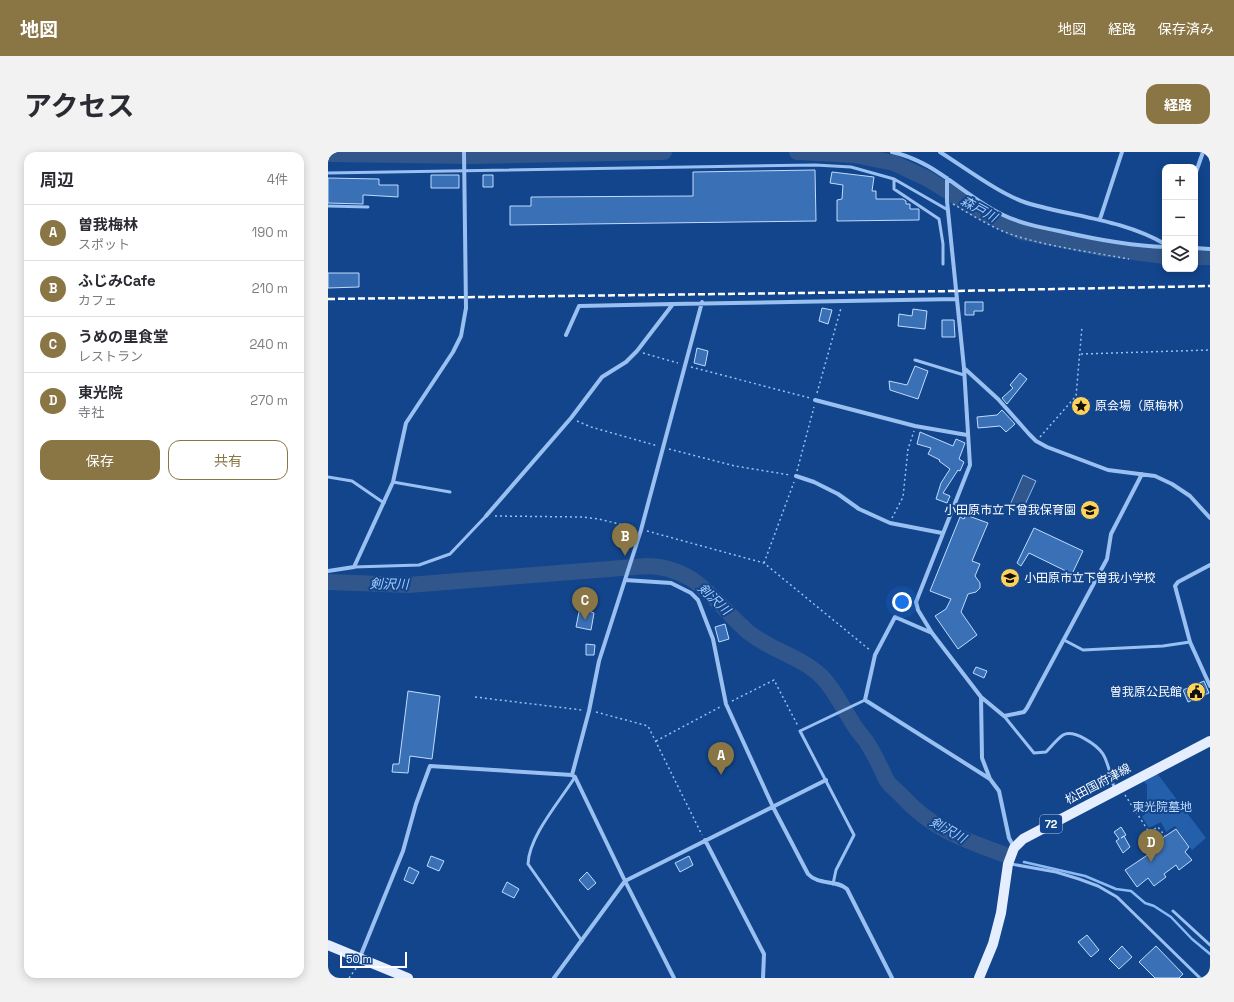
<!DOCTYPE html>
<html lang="ja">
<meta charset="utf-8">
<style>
:root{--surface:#fff;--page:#f2f2f3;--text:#2b2b33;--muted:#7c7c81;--line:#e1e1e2;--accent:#8a7645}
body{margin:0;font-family:"Space Grotesk","Noto Sans JP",sans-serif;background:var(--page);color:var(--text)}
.controls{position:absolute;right:12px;top:12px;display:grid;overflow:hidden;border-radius:8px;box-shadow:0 2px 10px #0003}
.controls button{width:36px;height:36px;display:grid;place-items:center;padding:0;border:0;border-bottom:1px solid var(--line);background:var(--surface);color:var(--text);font:20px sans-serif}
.scale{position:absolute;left:12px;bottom:10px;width:67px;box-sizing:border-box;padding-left:4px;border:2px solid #fff;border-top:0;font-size:11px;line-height:14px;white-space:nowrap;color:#fff;-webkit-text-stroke:3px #12458c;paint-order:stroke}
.you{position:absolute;left:574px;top:450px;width:14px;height:14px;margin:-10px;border:3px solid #fff;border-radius:50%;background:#1a73e8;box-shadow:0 0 0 6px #1a73e833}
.badge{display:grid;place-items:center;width:26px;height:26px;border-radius:50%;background:var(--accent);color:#fff;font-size:13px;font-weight:700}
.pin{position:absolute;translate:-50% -33px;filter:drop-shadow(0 1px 2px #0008)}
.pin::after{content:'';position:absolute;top:21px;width:14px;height:12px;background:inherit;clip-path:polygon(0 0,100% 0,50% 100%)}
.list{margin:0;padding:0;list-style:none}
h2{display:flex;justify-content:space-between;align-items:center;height:52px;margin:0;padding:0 16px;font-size:17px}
h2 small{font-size:13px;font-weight:400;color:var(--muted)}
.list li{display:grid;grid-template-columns:26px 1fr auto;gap:12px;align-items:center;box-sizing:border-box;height:56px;padding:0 16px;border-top:1px solid var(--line)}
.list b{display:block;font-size:15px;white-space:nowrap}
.list p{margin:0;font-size:13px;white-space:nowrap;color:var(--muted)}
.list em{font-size:13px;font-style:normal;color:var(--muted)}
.actions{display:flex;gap:8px;padding:12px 16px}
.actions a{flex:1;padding:9px 0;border:1px solid var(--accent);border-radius:12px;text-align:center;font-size:14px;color:var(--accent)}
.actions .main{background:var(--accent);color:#fff}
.icon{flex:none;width:22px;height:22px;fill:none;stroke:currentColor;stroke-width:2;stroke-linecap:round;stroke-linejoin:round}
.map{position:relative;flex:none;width:882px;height:826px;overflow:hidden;border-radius:12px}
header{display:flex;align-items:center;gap:24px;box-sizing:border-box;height:56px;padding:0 20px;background:var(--accent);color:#fff}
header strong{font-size:19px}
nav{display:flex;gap:22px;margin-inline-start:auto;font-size:14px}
.intro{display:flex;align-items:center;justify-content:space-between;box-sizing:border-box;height:96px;padding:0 24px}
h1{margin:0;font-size:28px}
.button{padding:10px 18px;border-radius:12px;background:var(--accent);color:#fff;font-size:14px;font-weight:700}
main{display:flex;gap:24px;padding:0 24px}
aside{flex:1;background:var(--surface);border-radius:12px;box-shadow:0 2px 10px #0003}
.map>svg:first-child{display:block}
.green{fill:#235fab}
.water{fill:#30568b;stroke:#8bbaf5}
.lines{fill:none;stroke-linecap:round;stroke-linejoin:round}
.stream{stroke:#8bbaf5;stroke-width:2.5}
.river{stroke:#30568b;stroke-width:16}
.building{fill:#3a70b6;stroke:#c0dbfc}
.path{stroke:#99c0f1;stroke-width:1.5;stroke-dasharray:2 3;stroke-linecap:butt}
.service{stroke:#99c0f1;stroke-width:3}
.minor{stroke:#99c0f1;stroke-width:4}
.primary{stroke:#e4eeff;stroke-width:10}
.rail{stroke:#fff;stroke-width:2.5;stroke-dasharray:7 3;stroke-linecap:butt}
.minor-bridge{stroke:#99c0f1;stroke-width:4}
.labels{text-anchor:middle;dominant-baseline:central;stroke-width:4;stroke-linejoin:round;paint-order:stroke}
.shield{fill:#12458c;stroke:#b8c7dc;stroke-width:1}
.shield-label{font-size:11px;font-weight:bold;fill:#fff}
.poi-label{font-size:12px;fill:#fff;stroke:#12458c;text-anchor:start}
.street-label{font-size:12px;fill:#fff;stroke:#12458c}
.park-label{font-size:12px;fill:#c0dbfc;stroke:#12458c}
.water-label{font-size:13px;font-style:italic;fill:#a5caf9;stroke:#12458c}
</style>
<header>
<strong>地図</strong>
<nav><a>地図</a><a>経路</a><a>保存済み</a></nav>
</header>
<div class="intro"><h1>アクセス</h1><a class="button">経路</a></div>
<main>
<aside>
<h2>周辺<small>4件</small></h2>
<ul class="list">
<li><span class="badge">A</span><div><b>曽我梅林</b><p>スポット</p></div><em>190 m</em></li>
<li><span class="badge">B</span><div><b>ふじみCafe</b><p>カフェ</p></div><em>210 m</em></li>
<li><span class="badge">C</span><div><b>うめの里食堂</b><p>レストラン</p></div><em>240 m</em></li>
<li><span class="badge">D</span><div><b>東光院</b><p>寺社</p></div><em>270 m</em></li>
</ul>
<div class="actions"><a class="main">保存</a><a>共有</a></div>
</aside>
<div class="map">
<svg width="882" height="826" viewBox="0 0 882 826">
<rect width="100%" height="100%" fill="#12458c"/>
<path class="green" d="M828,620L878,686L864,698L847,674L838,680L833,670L821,676L814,665L819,660V633L814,627Z"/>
<path class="water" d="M695,323L708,329L694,359L682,353Z"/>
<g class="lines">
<path class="stream" d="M696,710L757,724L788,737L803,739L817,751L826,754L843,765L864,787L882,802"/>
<path class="river" d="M469,0L526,3L566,11L600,27L650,58L693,80L773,96L837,104
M0,2L146,4L336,0
M867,105H882
M0,430L80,433L319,414C369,415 386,450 419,479C441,498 473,504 494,525C507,538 514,555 524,570C528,577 533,583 538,589C546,601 552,614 558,627C560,632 568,638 572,642C604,677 631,686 675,702"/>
</g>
<path class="building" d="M487,18L488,69L182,73V54H203V45L365,44V20Z
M504,20L546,25L544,39H548V47H575L578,49V52H582V57H591V68L509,69V48L514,47L515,33L502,31Z
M103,23H131V36H103Z
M155,23H165V35H155Z
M0,26L51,27V33H70V45L37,43H35V52L0,51Z
M0,121H31V135L0,136Z
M637,150H655V159H646V163H637Z
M494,156L504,158L500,172L491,169Z
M585,157L599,159L597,177L570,174L571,162L584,164Z
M614,168H626L627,185H614Z
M369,196L380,199L377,214L366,211Z
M587,214L600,219L590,247L562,238L561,229L579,233Z
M692,221L699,227L679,252L674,246L685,236L682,233Z
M674,258L687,272L678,280L672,274L650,276L649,265L669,263Z
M592,280L625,294L628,287L637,291L631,307L636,310L632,319L630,318L615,341L622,344L619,351L608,347L613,331L622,317L611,309L612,308L600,302L603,296L589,292Z
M638,363L660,371L644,409L652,412L647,424L652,431V436L648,440L640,442L633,460L649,483L630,497L607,464L618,457L623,447L602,439L632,365L636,367Z
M706,376L755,399L744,422L701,401L693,414L689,411Z
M253,450L262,452L261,459L266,461L263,478L248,475Z
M397,472L401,487L391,490L387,475Z
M258,492L267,493L266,503H258Z
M648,515L659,519L656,526L645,521Z
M876,529L881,541L860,550L855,538Z
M80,539L112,544L104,607L82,604L80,621L64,620L65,612H71Z
M793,675L798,683L793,686L796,684L802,695L795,701L788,689L791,687L786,680Z
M848,677L861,695L857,700L864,708L851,718L848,713L836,722L838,725L826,734L820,726L809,735L797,718L830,696L827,691Z
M103,704L116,709L111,719L99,714Z
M361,704L365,713L352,720L347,711Z
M81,715L91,720L85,732L76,728Z
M259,720L268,731L260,738L251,728Z
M179,730L191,737L186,746L174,740Z
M759,783L771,798L763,805L750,790Z
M794,794L804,805L791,817L781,807Z
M828,794L855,822L851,826H827L811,810Z"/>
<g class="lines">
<path class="path" d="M625,52C644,63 664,76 685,83C722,95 763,100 801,107
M315,201L350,211
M753,202L882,198
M363,215L482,246
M489,241L513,156
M249,269L263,275L330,294
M712,285L748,244L754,175
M341,297L407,314L462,323
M469,319L486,255
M167,364L254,365L271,367L307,376
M564,366L575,345L580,297L586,279
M319,379L436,411L543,499
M436,411L466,330
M147,545L254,558
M404,549L446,528L470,574
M268,560L320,574L374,683
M328,589L392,555
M797,643L821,680L830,675L837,684
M21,826L29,815"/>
<path class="service" d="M0,21L487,13L523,15L566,27L620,58
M566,27V37L611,67L615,92V112
M0,54L40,55
M587,208L636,223
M0,325L24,329L56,351
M65,330L122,340
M26,415L91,413L122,402L158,364
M736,488L755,498L835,494L862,490
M676,564L706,601L718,600C723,595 729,587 735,583C746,577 769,593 775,602C781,612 783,627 787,638
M247,625C232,649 201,684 200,712L254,789
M683,712L728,720L751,727L770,734L789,745L872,826
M505,732L508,718L526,683L472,579L537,548
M845,759L882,793"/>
<path class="minor" d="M564,0C607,9 635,43 673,62C691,71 711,75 731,79C766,87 801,94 837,95
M612,0C636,15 673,43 699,51C746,65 793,67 837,92
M867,23L875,0
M619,26V49L636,216L642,313L588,450L590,458L604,481L653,545L654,606L662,627L671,639L681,686L686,695
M772,67L794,0
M867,96L882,97
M238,183L251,154L345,152
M636,216L670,247L701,282L708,289L719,295L780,318L827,324L844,332L862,344L882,366
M487,248L587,274L639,283
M468,324L486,330L510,342L531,357L562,371L614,381
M158,364L243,266L274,225L298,210L309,199L345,152L629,147
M882,413L850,430L847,434L862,490L882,534
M0,419L26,415L65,330L78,271L125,200L133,184L138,156
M297,428L343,431L363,441L370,448L385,487L398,552L445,655L480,722C491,734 508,727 519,737L564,826
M604,481L567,465L547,503L537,548L662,627
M653,545L676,564L696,560L699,556L779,407L783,382L814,322
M244,623L261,559L271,509L313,378L374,150
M377,688L436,802L435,826
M32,805L75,699L88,652L102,614L244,623L247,625L297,729L346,826
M226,826L297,729L498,628"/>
<path class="primary" d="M0,793L80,826
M651,826L665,792L673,761L680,712L686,696L695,687L882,589"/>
<path class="rail" d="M0,147L627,139L882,134"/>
<path class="minor-bridge" d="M136,0L138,156"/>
</g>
<defs>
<symbol id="sight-disc" viewBox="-11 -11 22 22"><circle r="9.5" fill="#ffd25a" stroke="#12458c"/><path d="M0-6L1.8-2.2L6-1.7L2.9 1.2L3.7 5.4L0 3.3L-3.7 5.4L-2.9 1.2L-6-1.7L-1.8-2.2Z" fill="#111"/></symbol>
<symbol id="school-disc" viewBox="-11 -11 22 22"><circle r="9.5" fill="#ffd25a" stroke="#12458c"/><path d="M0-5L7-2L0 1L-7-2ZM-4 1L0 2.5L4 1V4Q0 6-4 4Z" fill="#111"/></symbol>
<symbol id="civic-disc" viewBox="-11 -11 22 22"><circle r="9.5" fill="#ffd25a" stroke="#12458c"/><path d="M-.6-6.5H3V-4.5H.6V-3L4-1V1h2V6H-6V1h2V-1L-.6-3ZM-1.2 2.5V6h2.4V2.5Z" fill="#111"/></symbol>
</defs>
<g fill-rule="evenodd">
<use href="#sight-disc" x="742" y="243" width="22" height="22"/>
<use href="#school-disc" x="751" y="347" width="22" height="22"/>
<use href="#school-disc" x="671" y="415" width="22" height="22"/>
<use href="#civic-disc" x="857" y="529" width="22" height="22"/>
</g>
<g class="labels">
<rect class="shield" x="712" y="663" width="22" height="18" rx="3"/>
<g class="shield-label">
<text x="723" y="672">72</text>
</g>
<g class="poi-label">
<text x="767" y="254">原会場（原梅林）</text>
<text x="748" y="358" text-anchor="end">小田原市立下曾我保育園</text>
<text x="696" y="426">小田原市立下曽我小学校</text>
<text x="854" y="540" text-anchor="end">曽我原公民館</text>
</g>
<g class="street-label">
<text transform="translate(770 632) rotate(-28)">松田国府津線</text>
</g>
<g class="park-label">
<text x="834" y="655">東光院墓地</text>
</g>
<g class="water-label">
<text transform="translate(651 57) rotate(29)">森戸川</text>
<text transform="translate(61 432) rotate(1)">剣沢川</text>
<text transform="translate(386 447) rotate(43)">剣沢川</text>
<text transform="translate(620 678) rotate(29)">剣沢川</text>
</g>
</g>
</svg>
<div class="controls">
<button>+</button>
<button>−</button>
<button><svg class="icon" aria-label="layers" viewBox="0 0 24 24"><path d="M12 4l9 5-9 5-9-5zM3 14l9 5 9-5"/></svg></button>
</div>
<div class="scale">50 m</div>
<div class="you"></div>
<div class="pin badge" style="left:393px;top:623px">A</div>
<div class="pin badge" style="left:297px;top:404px">B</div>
<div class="pin badge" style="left:257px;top:468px">C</div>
<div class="pin badge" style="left:823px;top:710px">D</div>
</div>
</main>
